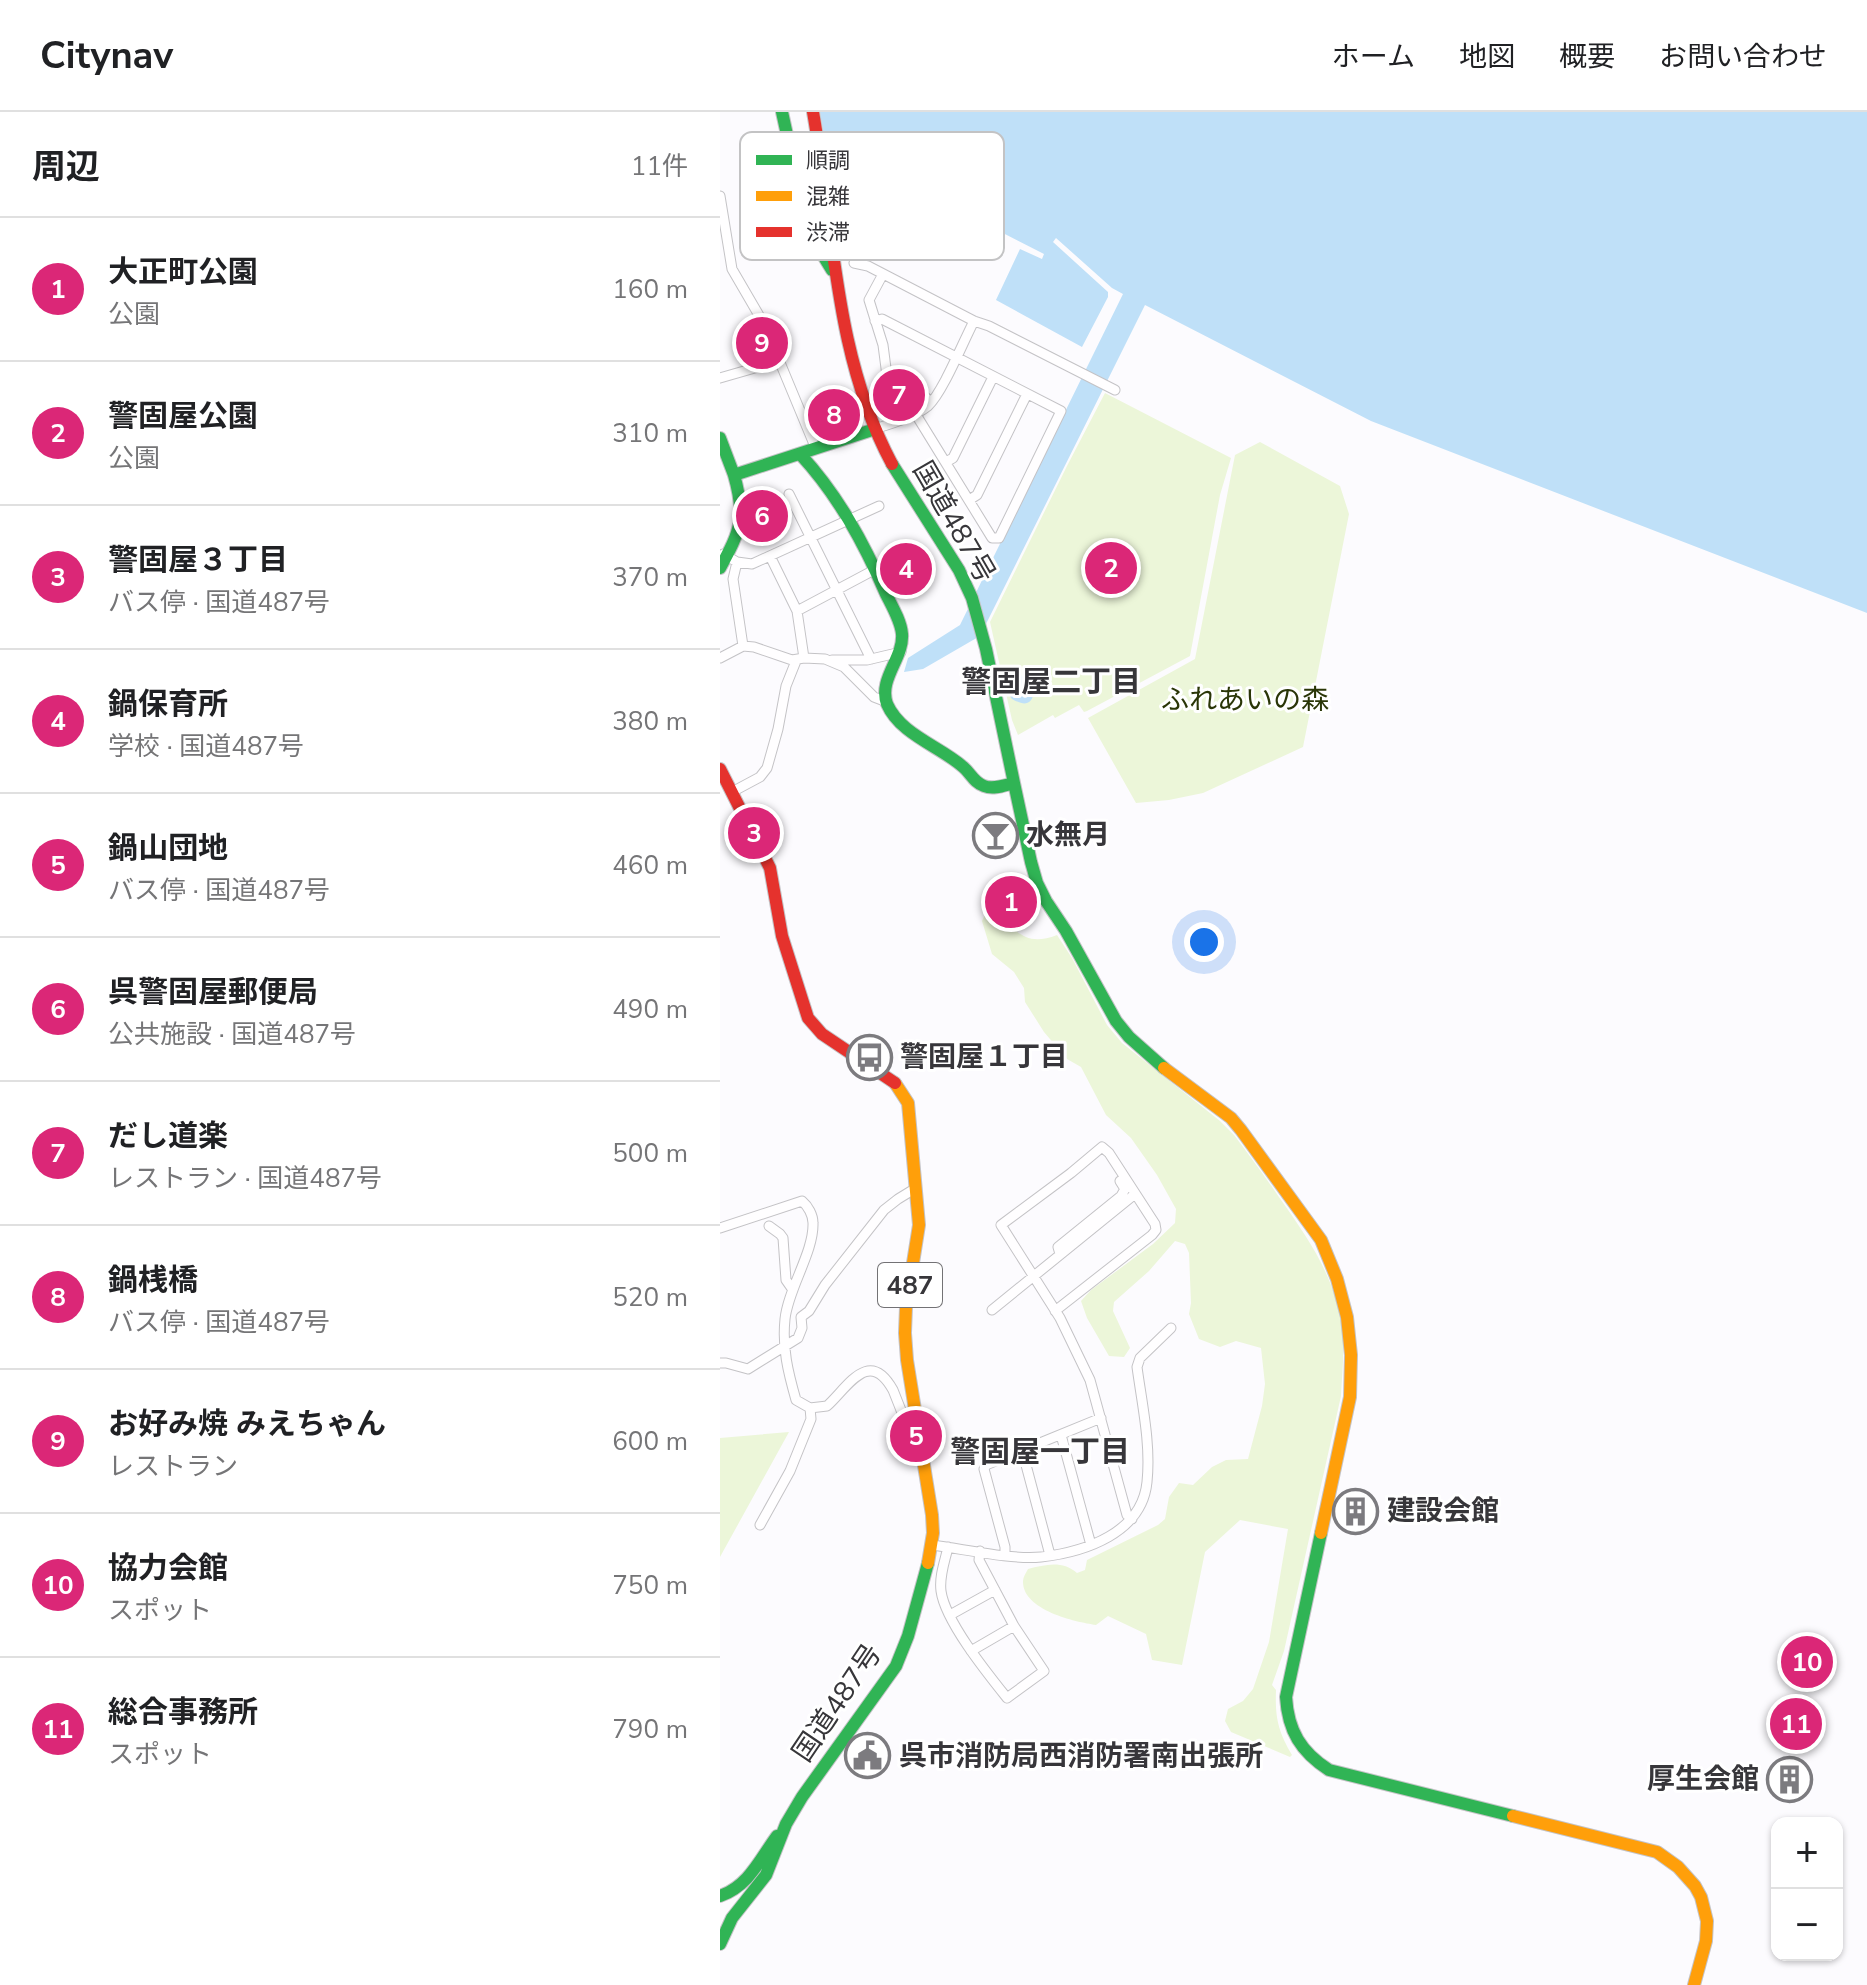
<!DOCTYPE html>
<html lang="ja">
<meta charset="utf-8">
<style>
:root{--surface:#fff;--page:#f6f6f6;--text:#202124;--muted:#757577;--line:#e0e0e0;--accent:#db2777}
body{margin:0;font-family:"Nunito Sans","Noto Sans JP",sans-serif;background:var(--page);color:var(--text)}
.controls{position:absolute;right:24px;bottom:24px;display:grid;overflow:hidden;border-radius:16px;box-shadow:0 2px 6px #0004}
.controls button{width:72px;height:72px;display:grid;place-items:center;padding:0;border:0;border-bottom:2px solid var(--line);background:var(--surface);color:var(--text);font:40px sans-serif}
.you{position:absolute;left:484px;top:830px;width:28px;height:28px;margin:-20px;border:6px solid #fff;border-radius:50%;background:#1a73e8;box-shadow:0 0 0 12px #1a73e833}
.badge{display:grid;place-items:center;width:52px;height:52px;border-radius:50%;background:var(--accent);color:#fff;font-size:26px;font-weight:700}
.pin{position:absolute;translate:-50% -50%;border:4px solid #fff;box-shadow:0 2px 8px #0006}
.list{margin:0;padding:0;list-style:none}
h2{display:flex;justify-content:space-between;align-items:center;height:104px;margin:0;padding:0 32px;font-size:34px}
h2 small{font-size:26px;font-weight:400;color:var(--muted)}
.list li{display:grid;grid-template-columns:52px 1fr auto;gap:24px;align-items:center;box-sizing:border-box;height:144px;padding:0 32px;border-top:2px solid var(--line)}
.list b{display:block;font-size:30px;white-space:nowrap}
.list p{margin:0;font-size:26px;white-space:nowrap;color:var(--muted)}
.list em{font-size:26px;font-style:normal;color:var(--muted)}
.map{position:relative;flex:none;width:1147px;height:1873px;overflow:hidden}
header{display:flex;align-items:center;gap:48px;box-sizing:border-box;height:112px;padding:0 40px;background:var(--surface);border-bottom:2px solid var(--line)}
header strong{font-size:38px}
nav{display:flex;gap:44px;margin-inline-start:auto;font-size:28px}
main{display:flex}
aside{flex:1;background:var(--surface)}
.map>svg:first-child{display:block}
.green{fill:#ecf6d9}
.water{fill:#bfe0f8}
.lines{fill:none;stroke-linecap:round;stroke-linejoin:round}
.street-casing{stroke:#c4c3c6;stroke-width:11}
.fast-casing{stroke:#c4c3c6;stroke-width:14}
.slow-casing{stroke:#c4c3c6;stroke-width:14}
.jam-casing{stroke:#c4c3c6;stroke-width:14}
.street{stroke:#fffeff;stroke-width:9}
.fast{stroke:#30b455;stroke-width:12}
.slow{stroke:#ff9f0a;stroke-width:12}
.jam{stroke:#e5322d;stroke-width:12}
.labels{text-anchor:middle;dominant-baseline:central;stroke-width:6;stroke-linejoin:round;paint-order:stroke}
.shield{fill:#fff;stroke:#737275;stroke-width:2}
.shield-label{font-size:26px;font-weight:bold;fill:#37363a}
.street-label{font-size:28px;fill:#37363a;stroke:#fff}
.park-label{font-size:28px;fill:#2a3607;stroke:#fff}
.poi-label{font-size:28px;font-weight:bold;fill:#37363a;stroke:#fff;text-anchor:start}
.neighbourhood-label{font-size:30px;font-weight:bold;fill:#37363a;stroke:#fff}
.key{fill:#fff;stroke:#c3c3c4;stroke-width:2}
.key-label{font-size:22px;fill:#37363a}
</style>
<header>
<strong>Citynav</strong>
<nav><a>ホーム</a><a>地図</a><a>概要</a><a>お問い合わせ</a></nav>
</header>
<main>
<aside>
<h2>周辺<small>11件</small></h2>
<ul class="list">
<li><span class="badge">1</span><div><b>大正町公園</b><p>公園</p></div><em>160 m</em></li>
<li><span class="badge">2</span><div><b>警固屋公園</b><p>公園</p></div><em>310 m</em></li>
<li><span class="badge">3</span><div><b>警固屋３丁目</b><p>バス停 · 国道487号</p></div><em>370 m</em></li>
<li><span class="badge">4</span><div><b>鍋保育所</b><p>学校 · 国道487号</p></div><em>380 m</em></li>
<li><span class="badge">5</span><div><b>鍋山団地</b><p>バス停 · 国道487号</p></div><em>460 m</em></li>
<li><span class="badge">6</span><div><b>呉警固屋郵便局</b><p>公共施設 · 国道487号</p></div><em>490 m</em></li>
<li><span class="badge">7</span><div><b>だし道楽</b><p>レストラン · 国道487号</p></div><em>500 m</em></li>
<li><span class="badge">8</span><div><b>鍋桟橋</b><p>バス停 · 国道487号</p></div><em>520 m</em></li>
<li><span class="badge">9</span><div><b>お好み焼 みえちゃん</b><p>レストラン</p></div><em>600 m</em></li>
<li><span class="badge">10</span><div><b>協力会館</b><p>スポット</p></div><em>750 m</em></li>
<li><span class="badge">11</span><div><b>総合事務所</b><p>スポット</p></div><em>790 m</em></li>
</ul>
</aside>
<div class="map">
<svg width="1147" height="1873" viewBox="0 0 1147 1873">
<rect width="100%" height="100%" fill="#fcfbfe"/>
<path class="green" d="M385,281L511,346L500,383L470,544L367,599L364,600L359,593L335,606L333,603L298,623L292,608L270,510L347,354Z
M540,330L620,374L629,402L583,635L483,681L449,688L416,691L368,606L475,547L515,343Z
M266,800L280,801C297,823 309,834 337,823L352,846L387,913L402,931L500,1009L514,1023C530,1044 546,1066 561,1088C590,1129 615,1165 622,1216C625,1238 622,1261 621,1284L564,1539L552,1573L556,1578C555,1606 558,1619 572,1643L570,1645L511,1620L505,1609L508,1597L523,1589L533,1577L549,1530L568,1417L520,1408L485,1440L462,1553L432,1548L426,1522L388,1504L376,1513C355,1510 302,1498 303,1469C303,1465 306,1461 308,1457C325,1453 342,1448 357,1461L365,1458L367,1448L438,1413L445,1407L449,1385L459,1371L473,1373L492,1355L506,1348L528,1347L542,1294L545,1272L541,1236L516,1229L500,1235L479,1227L469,1202L471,1191L469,1141L465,1132L455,1129L429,1159L394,1190L393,1199L410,1236L404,1245L389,1244L367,1206L361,1189L371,1178L433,1132L455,1111L456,1097L437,1063L411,1026L386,1003L361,955L347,947L324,920L305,890L304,876L294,860L272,842L262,809Z
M69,1320L0,1445V1326Z"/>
<path class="water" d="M100,0H1147V501L651,309L425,193L260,524L203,557L184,560L188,546L240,513L403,182L392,176L336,126L333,130L388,180V185L362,235L276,188L300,137L322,147L324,142L105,30Z
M300,563L314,569C315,587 311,598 292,587C284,578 290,566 300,563Z"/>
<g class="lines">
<defs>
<path id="street" d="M0,84L12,157L44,212L96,337
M134,151L148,154L254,209L269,214L395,278
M163,162L149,188L163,233L167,264L204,284L211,290
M155,209L162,207L341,299L279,426H272L195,301
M0,266L59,249
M155,317C172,311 193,306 208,294C223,280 243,230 254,209
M226,350L233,346L273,265
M69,382L151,547
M249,388L257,383L307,282
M3,442L17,450L32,452L159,394
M50,444L77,499L84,546
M17,450L13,467L23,534
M77,499L154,458
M0,546L23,534L34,535L72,548L84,546L105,547L124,555L154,585L167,590
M112,548H147L181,540
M12,680L40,665L47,656L58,617L66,574L76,549
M49,1114L60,1122L63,1126L66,1168L73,1178
M0,1116L82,1089C88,1094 93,1103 93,1111C94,1140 68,1177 65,1207C62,1236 68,1260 76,1288L90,1296L107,1294C128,1275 149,1235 173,1278L196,1336
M340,1142L338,1135L401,1084L405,1077L400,1069
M272,1198L415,1082
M335,1199L432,1123L436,1118L435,1112L389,1041L382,1035L351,1061L281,1113L340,1206L370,1268L407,1403L412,1407
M0,1251H6L28,1257L78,1226L82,1216L81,1205L89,1199L105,1173L164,1098L178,1087L196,1076
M341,1323L371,1433
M302,1338L330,1443
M40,1413L70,1359L91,1307L90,1296
M212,1433C244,1437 291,1448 321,1445C365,1440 422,1421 427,1370C431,1332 422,1292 417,1255L420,1246L451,1216
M228,1435C225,1449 219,1464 221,1479C225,1509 267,1561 287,1586L324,1559L294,1514L259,1448L260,1439
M285,1443V1435L264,1357L266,1353L381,1306
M230,1503L275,1478
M251,1539L294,1514"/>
<path id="fast" d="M62,0L85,105L93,127L112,158
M0,326L14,363
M80,342C118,383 144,431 166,482C172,494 181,509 182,522C184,546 158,567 167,592C180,622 219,634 242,654C250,660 254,671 264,674C274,678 285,673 294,671L311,750L317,771L326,789L346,819L396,909L409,925L444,956
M172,352L239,458L252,486L266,537L294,671
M0,456C21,418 26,405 14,363L155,317
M601,1421L566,1585C568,1619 581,1640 609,1658L793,1704
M0,1784C29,1774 40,1747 57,1724
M0,1832L12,1806L46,1763L66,1712L82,1685L176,1554L188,1524L208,1451"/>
<path id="slow" d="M444,956L511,1006L521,1018L601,1128L617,1167L627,1205L631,1243L630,1285L601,1421
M175,971L188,991L199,1113L186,1195L185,1221L187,1248L212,1403L213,1421L208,1451
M793,1704L937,1740L958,1755L975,1774L981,1785L987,1809L986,1829L974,1873"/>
<path id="jam" d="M93,0C114,118 114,244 172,352
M0,657L50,756L62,824L88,906L102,922L175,971"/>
</defs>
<use href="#street" class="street-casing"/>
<use href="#fast" class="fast-casing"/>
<use href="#slow" class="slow-casing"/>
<use href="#jam" class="jam-casing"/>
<use href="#street" class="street"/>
<use href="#fast" class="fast"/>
<use href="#slow" class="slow"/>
<use href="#jam" class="jam"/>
</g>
<defs>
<symbol id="bar-ring" viewBox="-11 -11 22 22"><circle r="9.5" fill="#fff" stroke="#7c7b7f" stroke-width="1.5"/><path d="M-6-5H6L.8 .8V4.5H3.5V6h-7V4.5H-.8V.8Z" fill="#7c7b7f"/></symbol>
<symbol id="bus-ring" viewBox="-11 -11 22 22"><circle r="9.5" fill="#fff" stroke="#7c7b7f" stroke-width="1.5"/><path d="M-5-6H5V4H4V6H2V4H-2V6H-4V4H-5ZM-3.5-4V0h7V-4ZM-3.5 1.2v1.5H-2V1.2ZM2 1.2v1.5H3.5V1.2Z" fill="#7c7b7f"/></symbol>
<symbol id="building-ring" viewBox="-11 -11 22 22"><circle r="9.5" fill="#fff" stroke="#7c7b7f" stroke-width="1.5"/><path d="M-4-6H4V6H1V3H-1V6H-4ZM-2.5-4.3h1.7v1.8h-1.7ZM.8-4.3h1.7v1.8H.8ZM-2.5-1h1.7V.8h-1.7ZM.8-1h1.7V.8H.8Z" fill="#7c7b7f"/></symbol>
<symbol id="civic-ring" viewBox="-11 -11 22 22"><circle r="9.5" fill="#fff" stroke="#7c7b7f" stroke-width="1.5"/><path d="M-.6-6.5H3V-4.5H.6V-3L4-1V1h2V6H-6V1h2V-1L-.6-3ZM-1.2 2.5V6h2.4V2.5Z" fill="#7c7b7f"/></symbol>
</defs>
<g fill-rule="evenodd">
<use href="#bar-ring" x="250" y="698" width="51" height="51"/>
<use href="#bus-ring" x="124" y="920" width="51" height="51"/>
<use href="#building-ring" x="610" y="1374" width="51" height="51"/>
<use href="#civic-ring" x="122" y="1618" width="51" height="51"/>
<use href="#building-ring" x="1044" y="1642" width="51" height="51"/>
</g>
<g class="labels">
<rect class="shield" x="158" y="1151" width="64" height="44" rx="6"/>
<g class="shield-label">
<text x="190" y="1173">487</text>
</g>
<g class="street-label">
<text transform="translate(234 410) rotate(60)">国道487号</text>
<text transform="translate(117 1591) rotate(-56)">国道487号</text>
</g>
<g class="park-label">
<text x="525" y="588">ふれあいの森</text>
</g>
<g class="poi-label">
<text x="306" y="723">水無月</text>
<text x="180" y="945">警固屋１丁目</text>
<text x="667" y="1399">建設会館</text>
<text x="179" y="1644">呉市消防局西消防署南出張所</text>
<text x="1039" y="1667" text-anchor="end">厚生会館</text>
</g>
<g class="neighbourhood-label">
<text x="331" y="570">警固屋二丁目</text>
<text x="320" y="1340">警固屋一丁目</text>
</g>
</g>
<rect x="20" y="20" width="264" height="128" rx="12" class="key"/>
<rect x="36" y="43" width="36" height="10" fill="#30b455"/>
<rect x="36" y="79" width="36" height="10" fill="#ff9f0a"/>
<rect x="36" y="115" width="36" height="10" fill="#e5322d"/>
<g class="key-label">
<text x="86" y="56">順調</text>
<text x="86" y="92">混雑</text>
<text x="86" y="128">渋滞</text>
</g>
</svg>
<div class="controls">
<button>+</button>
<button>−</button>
</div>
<div class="you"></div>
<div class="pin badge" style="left:291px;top:790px">1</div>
<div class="pin badge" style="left:391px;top:456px">2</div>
<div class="pin badge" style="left:34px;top:721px">3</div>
<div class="pin badge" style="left:186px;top:457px">4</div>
<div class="pin badge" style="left:196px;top:1324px">5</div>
<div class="pin badge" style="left:42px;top:404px">6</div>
<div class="pin badge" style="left:179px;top:283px">7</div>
<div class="pin badge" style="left:114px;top:303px">8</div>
<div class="pin badge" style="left:42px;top:231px">9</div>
<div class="pin badge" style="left:1087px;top:1550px">10</div>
<div class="pin badge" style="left:1076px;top:1612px">11</div>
</div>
</main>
